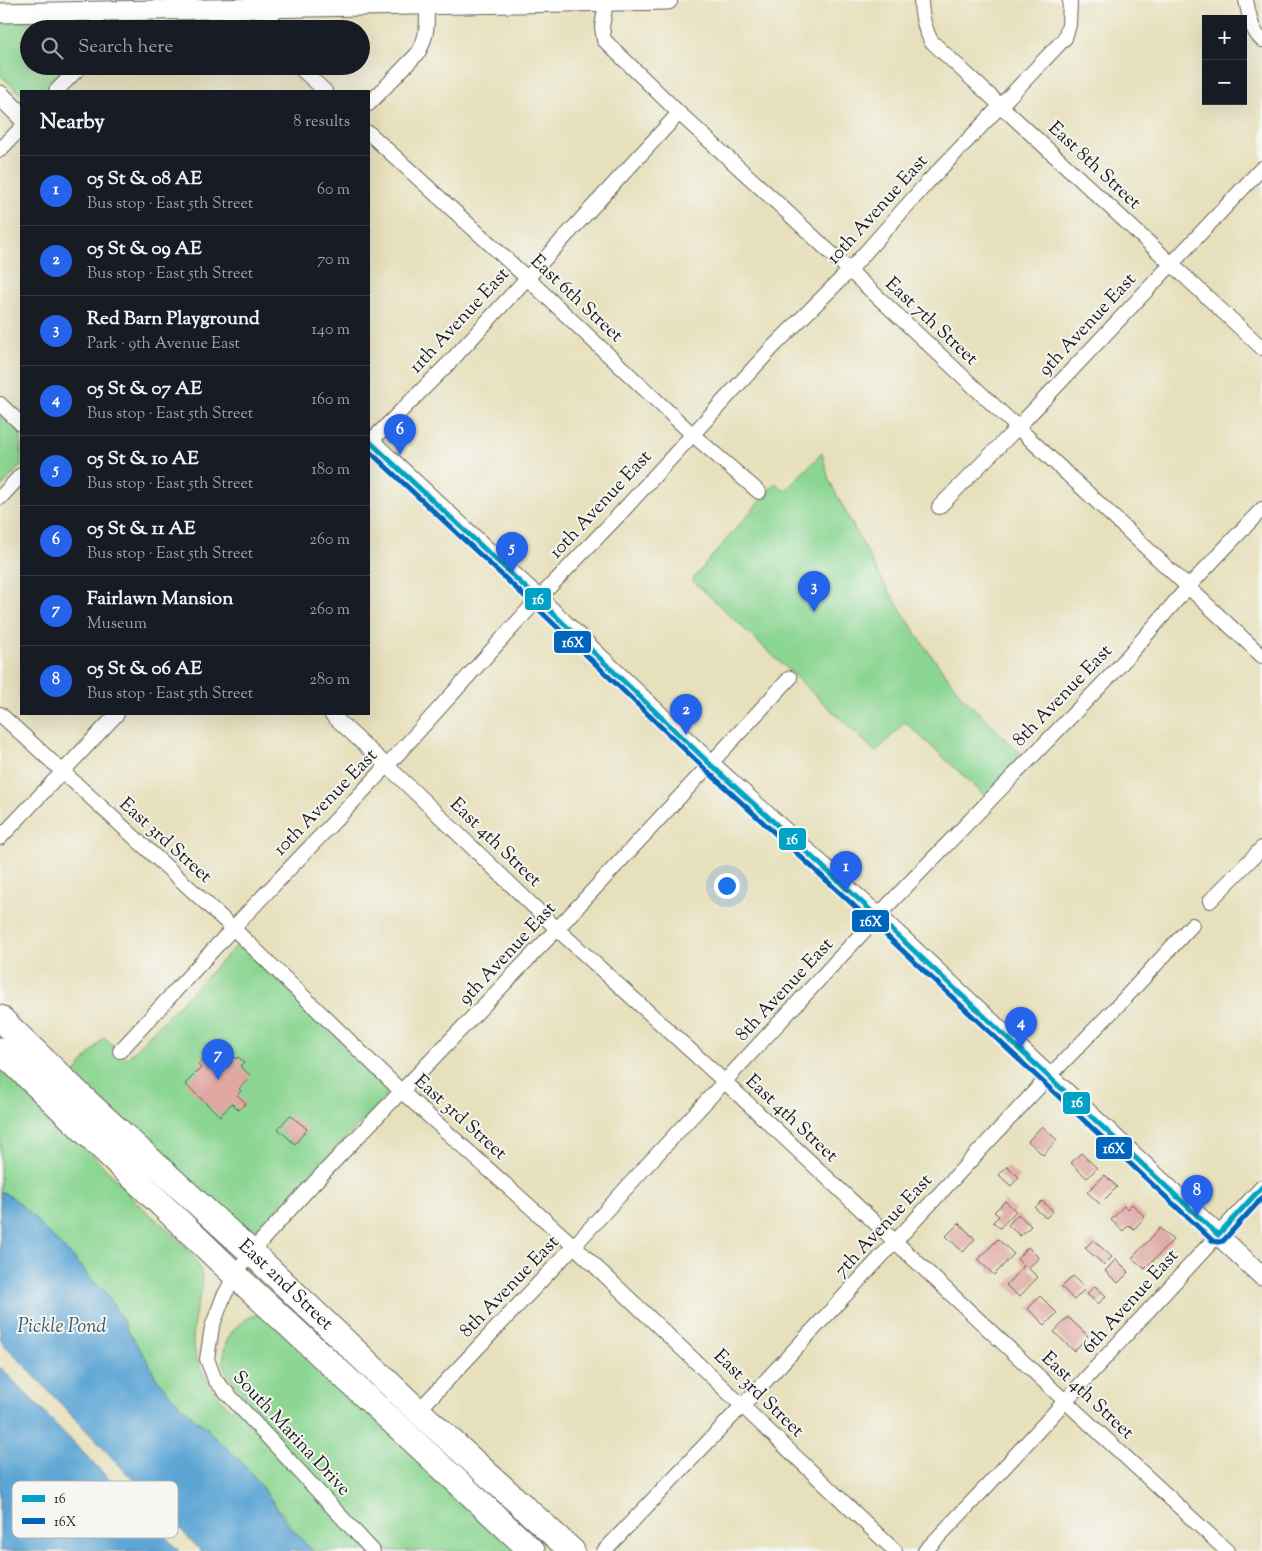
<!DOCTYPE html>
<meta charset="utf-8">
<style>
:root{--surface:#171b24;--page:#20242c;--text:#f1f3f6;--muted:#9ea1a6;--line:#363941;--accent:#2563eb}
body{margin:0;font-family:"Sorts Mill Goudy",serif;background:var(--page);color:var(--text)}
.controls{position:absolute;right:15px;top:15px;display:grid;overflow:hidden;border-radius:0px;box-shadow:0 5px 20px #0002}
.controls button{width:45px;height:45px;display:grid;place-items:center;padding:0;border:0;border-bottom:1px solid var(--line);background:var(--surface);color:var(--text);font:25px sans-serif}
.you{position:absolute;left:726px;top:885px;width:18px;height:18px;margin:-12px;border:4px solid #fff;border-radius:50%;background:#1a73e8;box-shadow:0 0 0 8px #1a73e833}
.badge{display:grid;place-items:center;width:32px;height:32px;border-radius:50%;background:var(--accent);color:#fff;font-size:16px;font-weight:700}
.pin{position:absolute;translate:-50% -41px;filter:drop-shadow(0 1px 2px #0008)}
.pin::after{content:'';position:absolute;top:26px;width:18px;height:15px;background:inherit;clip-path:polygon(0 0,100% 0,50% 100%)}
.list{margin:0;padding:0;list-style:none}
h2{display:flex;justify-content:space-between;align-items:center;height:65px;margin:0;padding:0 20px;font-size:21px}
h2 small{font-size:16px;font-weight:400;color:var(--muted)}
.list li{display:grid;grid-template-columns:32px 1fr auto;gap:15px;align-items:center;box-sizing:border-box;height:70px;padding:0 20px;border-top:1px solid var(--line)}
.list b{display:block;font-size:19px;white-space:nowrap}
.list p{margin:0;font-size:16px;white-space:nowrap;color:var(--muted)}
.list em{font-size:16px;font-style:normal;color:var(--muted)}
.icon{flex:none;width:28px;height:28px;fill:none;stroke:currentColor;stroke-width:2;stroke-linecap:round;stroke-linejoin:round}
.map{position:relative;flex:none;width:1262px;height:1551px;overflow:hidden}
.search{position:absolute;background:var(--surface);box-shadow:0 5px 20px #0002;left:20px;top:20px;width:350px;height:55px;display:flex;align-items:center;gap:12px;box-sizing:border-box;padding:0 18px;border-radius:28px;color:var(--muted);font-size:19px}
.panel{position:absolute;background:var(--surface);box-shadow:0 5px 20px #0002;left:20px;top:90px;width:350px;height:625px;border-radius:0px}
.map>svg:first-child{display:block}
.green{fill:#8bd692;stroke:#547957}
.water{fill:#5ca5d4;stroke:#3c6078}
.building{fill:#e0a7a3}
.lines{fill:none;stroke-linecap:round;stroke-linejoin:round}
.street-casing{stroke:#636154;stroke-width:16}
.secondary-casing{stroke:#636154;stroke-width:21}
.highway-casing{stroke:#636154;stroke-width:27}
.street{stroke:#fff;stroke-width:14}
.secondary{stroke:#fff;stroke-width:19}
.highway{stroke:#fff;stroke-width:25}
.bus-1-casing{stroke:#f6f6f2;stroke-width:9}
.bus-2-casing{stroke:#f6f6f2;stroke-width:9}
.bus-1{stroke:#01a2c5;stroke-width:5}
.bus-2{stroke:#0065bd;stroke-width:5}
.labels{text-anchor:middle;dominant-baseline:central;stroke-width:4;stroke-linejoin:round;paint-order:stroke}
.street-label{font-size:19px;fill:#1c1c1c;stroke:#f6f6f2}
.water-label{font-size:20px;font-style:italic;fill:#395a6f;stroke:#f6f6f2}
.key{fill:#f6f6f2;stroke:#b5b5b2;stroke-width:1}
.key-label{font-size:14px;fill:#1c1c1c}
.line-badge{stroke:#f6f6f2;stroke-width:2}
.badge-label{font-size:14px;text-anchor:middle;font-weight:bold;fill:#fff}
</style>
<div class="map">
<svg width="1262" height="1551" viewBox="0 0 1262 1551">
<rect width="100%" height="100%" fill="#f6f6f2"/>
<filter id="ink" filterUnits="userSpaceOnUse"><feTurbulence type="fractalNoise" baseFrequency=".02" numOctaves="2"/><feDisplacementMap in="SourceGraphic" scale="10" xChannelSelector="R" yChannelSelector="G"/><feConvolveMatrix kernelMatrix="1 2 1 2 8 2 1 2 1" color-interpolation-filters="sRGB"/></filter>
<filter id="wash" filterUnits="userSpaceOnUse"><feTurbulence type="fractalNoise" baseFrequency=".0096" numOctaves="4" result="noise"/><feDisplacementMap in="SourceGraphic" scale="20" xChannelSelector="R" yChannelSelector="G"/><feGaussianBlur stdDeviation="1.12" result="paint"/><feColorMatrix in="noise" values="0 0 0 0 0 0 0 0 0 0 0 0 0 0 0 0 0 1.4 0 .05"/><feComposite in="paint" operator="in"/></filter>
<g filter="url(#wash)">
<rect width="100%" height="100%" fill="#e7e0bc"/>
<path class="green" d="M68,20L76,21L85,29H29V66H65L41,91H21V94L0,75V23Z
M0,414L21,433V465L0,488Z
M822,453L829,480L879,575L923,644L961,695L1023,756L984,795L905,722L876,752L692,580L775,483L785,491Z
M238,944L258,961L384,1082L387,1088L385,1098L262,1225C255,1230 249,1232 241,1229L74,1074L104,1037L127,1058Z
M0,1064C35,1098 71,1132 105,1168C116,1179 125,1191 136,1202C156,1221 187,1241 199,1267C207,1282 198,1299 195,1315C187,1357 204,1379 230,1410L245,1397C238,1389 228,1379 225,1368C218,1344 237,1316 262,1314L522,1551H314L308,1547L250,1472L210,1433L208,1428L196,1420L171,1396L155,1376L149,1363L130,1334L126,1329L123,1321L106,1293L88,1276L82,1267L77,1264L75,1259L37,1223L35,1218L13,1198L0,1191Z"/>
<path class="water" d="M0,1191L13,1198L35,1218L38,1223L75,1259L77,1264L82,1267L88,1276L106,1293L123,1321L126,1329L130,1334L149,1363L155,1376L171,1396L196,1420L208,1428L210,1433C224,1446 239,1458 251,1473C269,1495 292,1535 314,1551H201L0,1340Z
M0,1367L179,1551H0Z"/>
<g id="blocks">
<path class="building" d="M223,1046L236,1059L238,1057L244,1062L240,1066L251,1076L239,1089L241,1091L237,1095L246,1103L239,1110L232,1103L220,1116L185,1084L201,1068L198,1065L206,1056L210,1060Z
M290,1115L307,1129L295,1144L278,1129Z
M1042,1126L1057,1140L1043,1155L1028,1141Z
M1081,1153L1097,1168L1087,1178L1071,1163Z
M1007,1166L1019,1177L1011,1186L999,1175Z
M1105,1175L1117,1187L1100,1204L1087,1192Z
M1005,1201L1016,1211L1000,1228L993,1222L999,1216L994,1212Z
M1042,1201L1053,1211L1046,1218L1035,1208Z
M1132,1204L1145,1217L1134,1229L1129,1225L1123,1231L1111,1220L1124,1206L1127,1209Z
M1018,1214L1031,1226L1020,1236L1008,1225Z
M959,1223L975,1239L963,1252L946,1236Z
M1160,1228L1173,1240L1145,1269L1132,1258Z
M998,1239L1014,1254L994,1275L978,1260Z
M1093,1240L1112,1257L1104,1265L1085,1248Z
M1028,1247L1039,1258L1028,1268L1038,1277L1019,1297L1006,1285L1024,1266L1017,1259Z
M1116,1259L1129,1272L1118,1283L1105,1271Z
M1073,1276L1085,1289L1074,1300L1062,1287Z
M1095,1286L1106,1296L1098,1304L1087,1294Z
M1040,1296L1057,1313L1045,1325L1028,1309Z
M1068,1317L1088,1336L1074,1351L1054,1332Z"/>
</g>
</g>
<g filter="url(#ink)">
<use href="#blocks" fill-opacity="0" stroke="#636154" stroke-width="1"/>
<g class="lines">
<defs>
<path id="street" d="M921,0C921,16 924,27 931,41L1262,348
M1246,0C1249,14 1251,31 1262,40
M606,2L602,27L604,40L679,113L773,199L1262,656
M270,8L273,29
M97,12V29
M298,66L325,91
M56,91L81,66
M369,104L418,53C428,35 427,25 427,5
M369,133L527,278L693,435L759,492
M0,150L21,128
M0,404L21,424
M369,443L449,363L679,113
M0,498L21,475
M939,507L1017,428L1262,168
M0,714L233,928L401,1091L574,1246L895,1551
M331,714L398,776L557,929L725,1082L1065,1401L1227,1551
M0,838L117,714
M1210,901L1262,848
M120,1051L233,928L387,766L538,599L617,517L772,348L849,271L926,184L1065,38L1069,25L1070,0
M418,1411L574,1246L648,1164L892,901L1115,671L1188,587L1262,509
M373,1551L215,1380L207,1359L212,1327L223,1298L235,1275L251,1252L324,1172L557,929L790,678
M604,1551L743,1405L1037,1089L1125,998L1192,925
M925,1551L988,1485L1262,1187"/>
<path id="secondary" d="M0,13L668,0
M0,95L21,116
M369,441L538,599L711,765L878,917L1262,1276"/>
<g id="highway">
<path id="s1" d="M0,1018L88,1103L251,1252L418,1411L572,1551"/>
<path d="M0,1050L235,1275L532,1551"/>
</g>
</defs>
<use href="#street" class="street-casing"/>
<use href="#secondary" class="secondary-casing"/>
<use href="#highway" class="highway-casing"/>
<use href="#street" class="street"/>
<use href="#secondary" class="secondary"/>
<use href="#highway" class="highway"/>
<defs>
<path id="bus-1" d="M369,441L538,599L711,765L878,917L1218,1235
M1218,1235L1262,1187"/>
<path id="bus-2" d="M369,451L533,604L706,770L873,923L1213,1241L1218,1242L1223,1241L1262,1198"/>
</defs>
<use href="#bus-1" class="bus-1-casing"/>
<use href="#bus-2" class="bus-2-casing"/>
<use href="#bus-1" class="bus-1"/>
<use href="#bus-2" class="bus-2"/>
</g>
</g>
<g class="labels">
<g class="street-label">
<text transform="translate(1094 166) rotate(43)">East 8th Street</text>
<text transform="translate(878 210) rotate(-48)">10th Avenue East</text>
<text transform="translate(576 299) rotate(43)">East 6th Street</text>
<text transform="translate(460 321) rotate(-47)">11th Avenue East</text>
<text transform="translate(931 322) rotate(43)">East 7th Street</text>
<text transform="translate(1088 325) rotate(-47)">9th Avenue East</text>
<text transform="translate(601 505) rotate(-47)">10th Avenue East</text>
<text transform="translate(1063 696) rotate(-46)">8th Avenue East</text>
<text transform="translate(326 803) rotate(-46)">10th Avenue East</text>
<text transform="translate(165 841) rotate(42)">East 3rd Street</text>
<text transform="translate(495 843) rotate(44)">East 4th Street</text>
<text transform="translate(508 954) rotate(-47)">9th Avenue East</text>
<text transform="translate(785 990) rotate(-47)">8th Avenue East</text>
<text transform="translate(460 1118) rotate(42)">East 3rd Street</text>
<text transform="translate(791 1119) rotate(43)">East 4th Street</text>
<text transform="translate(884 1226) rotate(-47)">7th Avenue East</text>
<text stroke="none"><textPath href="#s1" startOffset="391">East 2nd Street</textPath></text>
<text transform="translate(510 1287) rotate(-46)">8th Avenue East</text>
<text transform="translate(1131 1302) rotate(-48)">6th Avenue East</text>
<text transform="translate(758 1394) rotate(44)">East 3rd Street</text>
<text transform="translate(1087 1396) rotate(43)">East 4th Street</text>
<text transform="translate(291 1434) rotate(47)">South Marina Drive</text>
</g>
<g class="water-label">
<text x="62" y="1327">Pickle Pond</text>
</g>
</g>
<rect x="12" y="1481" width="166" height="57" rx="8" class="key"/>
<rect x="22" y="1495" width="23" height="7" fill="#01a2c5"/>
<rect x="22" y="1518" width="23" height="6" fill="#0065bd"/>
<g class="key-label">
<text x="54" y="1503">16</text>
<text x="54" y="1526">16X</text>
</g>
<g class="line-badge">
<rect x="524" y="587" width="28" height="24" rx="5" fill="#01a2c5"/>
<rect x="553" y="630" width="39" height="24" rx="5" fill="#0065bd"/>
<rect x="778" y="827" width="29" height="24" rx="5" fill="#01a2c5"/>
<rect x="851" y="909" width="39" height="24" rx="5" fill="#0065bd"/>
<rect x="1062" y="1091" width="29" height="24" rx="5" fill="#01a2c5"/>
<rect x="1095" y="1136" width="38" height="24" rx="5" fill="#0065bd"/>
</g>
<g class="badge-label">
<text x="538" y="604">16</text>
<text x="573" y="647">16X</text>
<text x="792" y="844">16</text>
<text x="871" y="926">16X</text>
<text x="1077" y="1107">16</text>
<text x="1114" y="1153">16X</text>
</g>
</svg>
<div class="controls">
<button>+</button>
<button>−</button>
</div>
<div class="you"></div>
<div class="pin badge" style="left:846px;top:892px">1</div>
<div class="pin badge" style="left:686px;top:735px">2</div>
<div class="pin badge" style="left:814px;top:612px">3</div>
<div class="pin badge" style="left:1021px;top:1048px">4</div>
<div class="pin badge" style="left:512px;top:573px">5</div>
<div class="pin badge" style="left:400px;top:455px">6</div>
<div class="pin badge" style="left:218px;top:1080px">7</div>
<div class="pin badge" style="left:1197px;top:1216px">8</div>
<div class="search"><svg class="icon" aria-label="search" viewBox="0 0 24 24"><circle cx="10" cy="10" r="6"/><path d="M15 15l6 6"/></svg>Search here</div>
<section class="panel">
<h2>Nearby<small>8 results</small></h2>
<ul class="list">
<li><span class="badge">1</span><div><b>05 St &amp; 08 AE</b><p>Bus stop · East 5th Street</p></div><em>60 m</em></li>
<li><span class="badge">2</span><div><b>05 St &amp; 09 AE</b><p>Bus stop · East 5th Street</p></div><em>70 m</em></li>
<li><span class="badge">3</span><div><b>Red Barn Playground</b><p>Park · 9th Avenue East</p></div><em>140 m</em></li>
<li><span class="badge">4</span><div><b>05 St &amp; 07 AE</b><p>Bus stop · East 5th Street</p></div><em>160 m</em></li>
<li><span class="badge">5</span><div><b>05 St &amp; 10 AE</b><p>Bus stop · East 5th Street</p></div><em>180 m</em></li>
<li><span class="badge">6</span><div><b>05 St &amp; 11 AE</b><p>Bus stop · East 5th Street</p></div><em>260 m</em></li>
<li><span class="badge">7</span><div><b>Fairlawn Mansion</b><p>Museum</p></div><em>260 m</em></li>
<li><span class="badge">8</span><div><b>05 St &amp; 06 AE</b><p>Bus stop · East 5th Street</p></div><em>280 m</em></li>
</ul>
</section>
</div>
